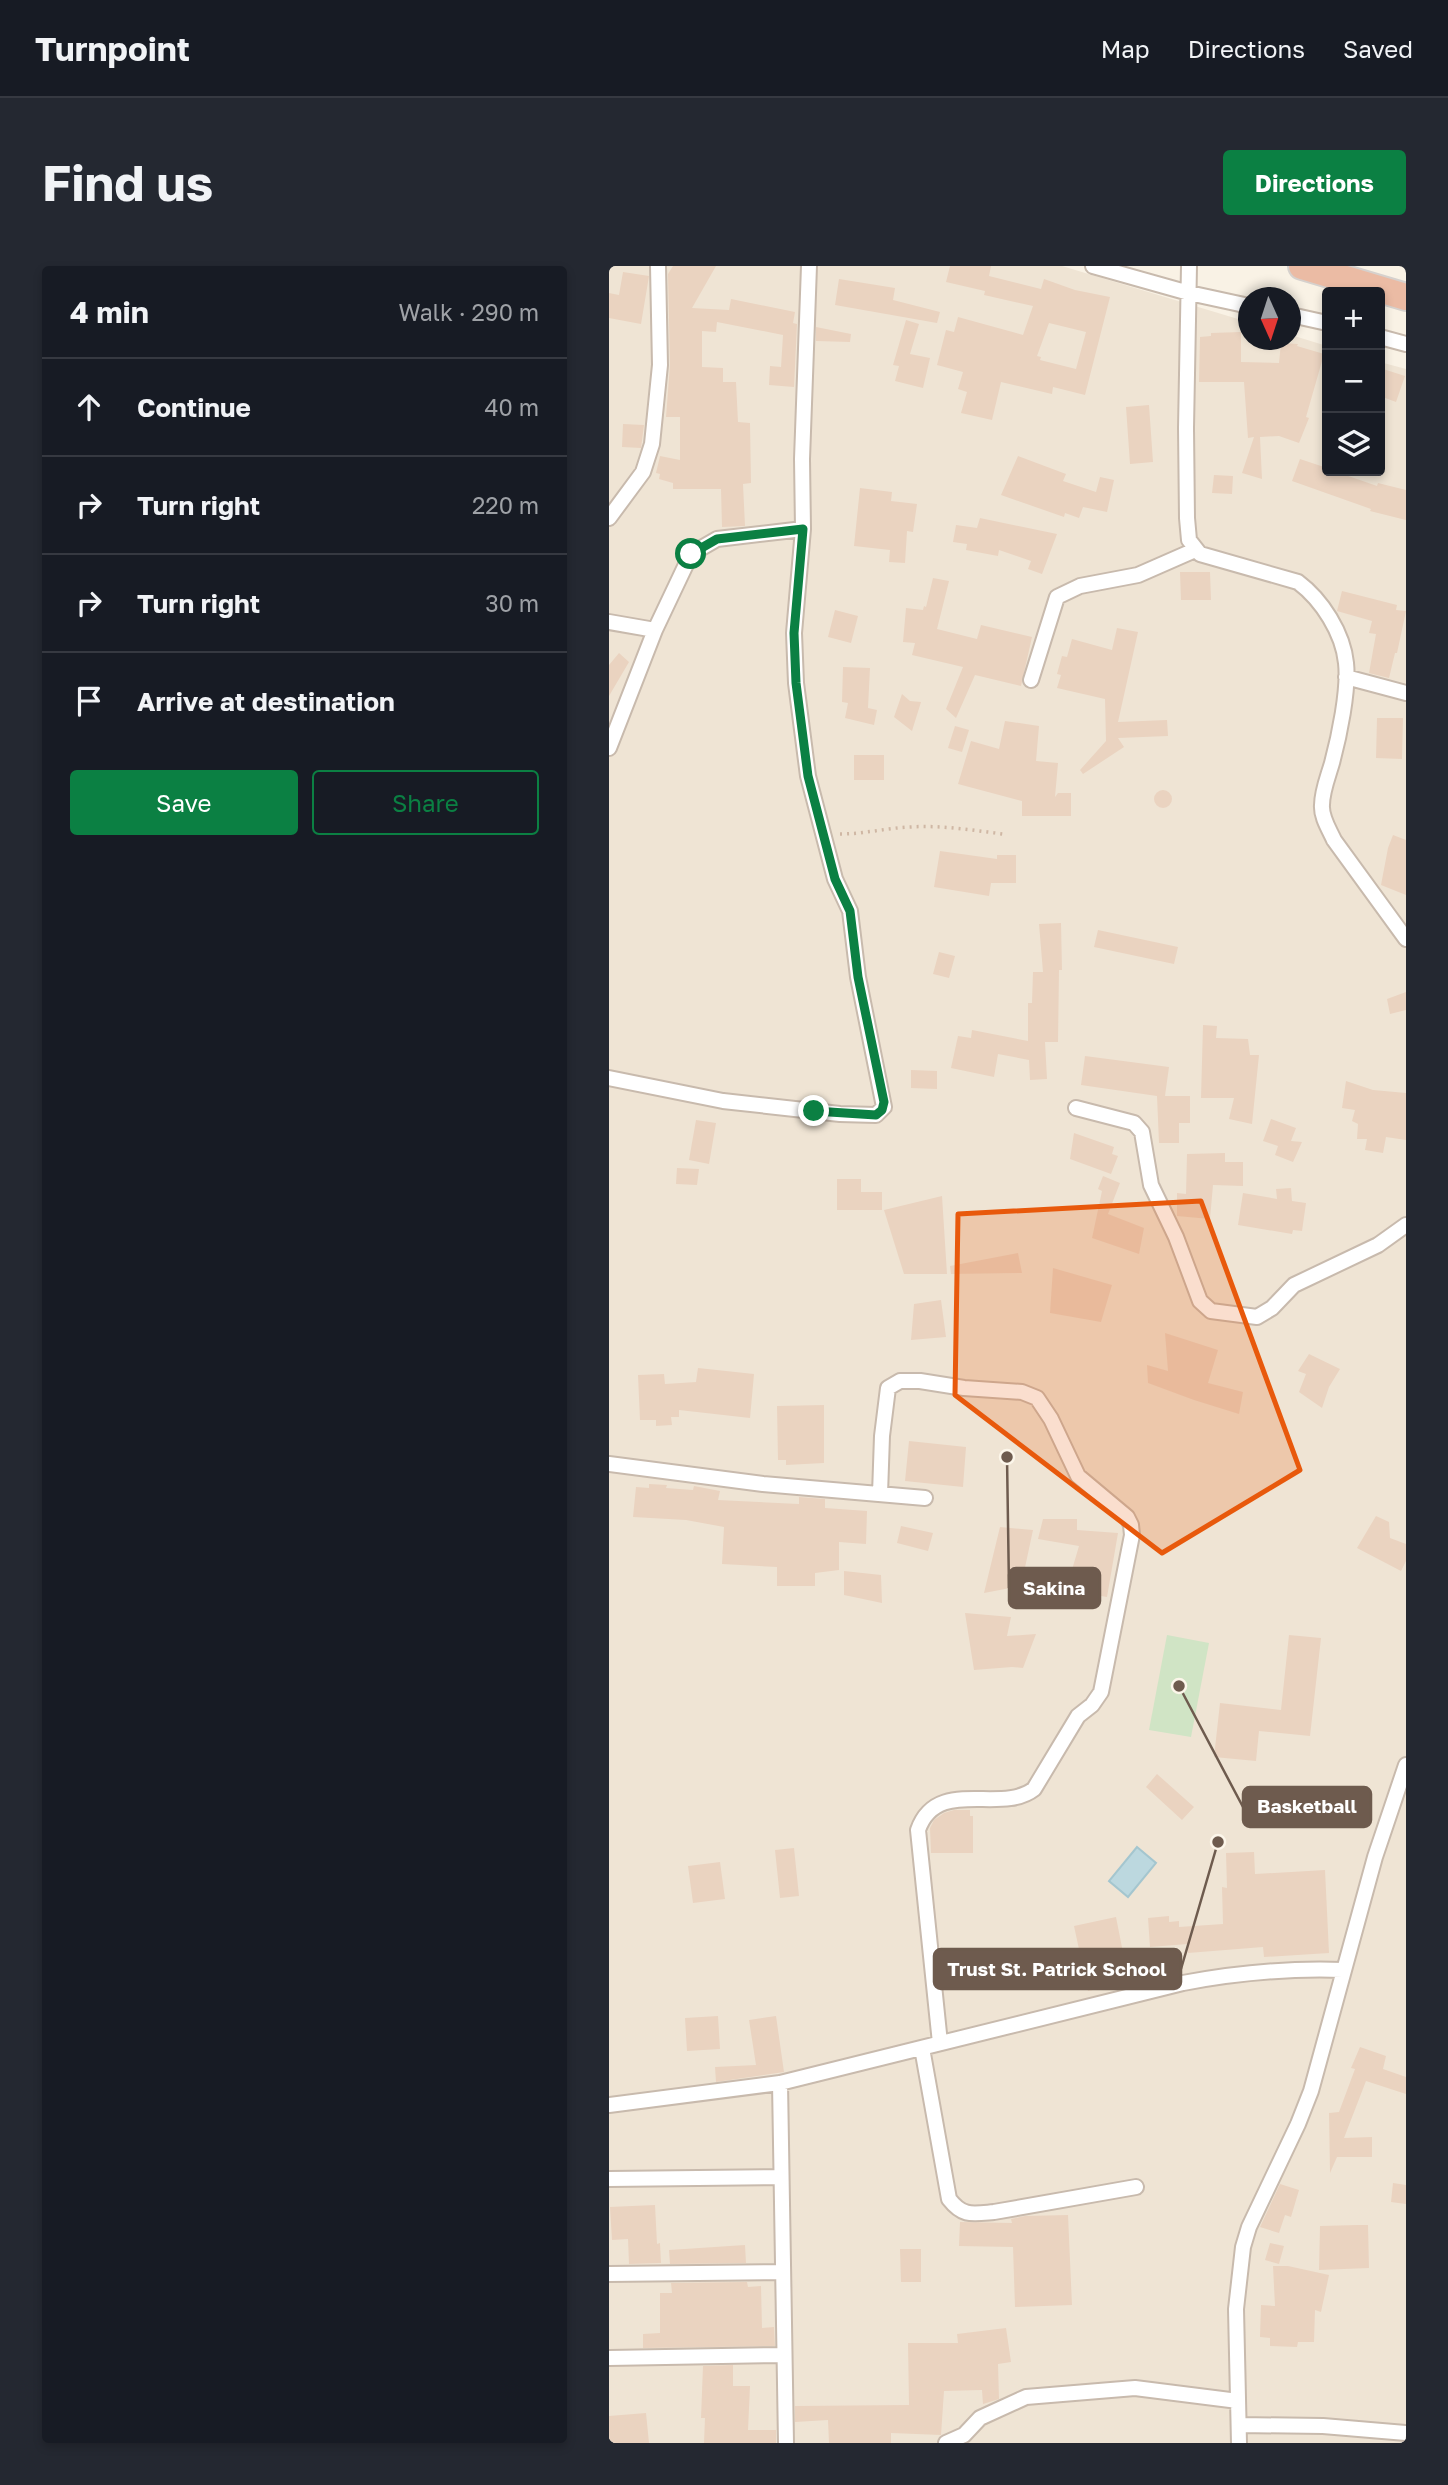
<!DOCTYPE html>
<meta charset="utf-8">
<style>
:root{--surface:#171b24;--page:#242831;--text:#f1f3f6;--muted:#9ea1a6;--line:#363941;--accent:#0b8043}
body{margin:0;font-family:"Golos Text",sans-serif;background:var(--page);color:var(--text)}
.controls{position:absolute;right:21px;top:21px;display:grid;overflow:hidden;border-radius:7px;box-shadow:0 4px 10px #0003}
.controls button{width:63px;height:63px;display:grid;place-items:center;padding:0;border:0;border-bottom:2px solid var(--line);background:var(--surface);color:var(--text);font:35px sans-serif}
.compass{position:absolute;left:629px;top:21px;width:63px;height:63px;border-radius:50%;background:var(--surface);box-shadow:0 4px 10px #0003;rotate:177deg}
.stop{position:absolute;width:21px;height:21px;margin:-16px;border:5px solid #0b8043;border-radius:50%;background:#fff}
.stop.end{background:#0b8043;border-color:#fff;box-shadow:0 2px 7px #0008}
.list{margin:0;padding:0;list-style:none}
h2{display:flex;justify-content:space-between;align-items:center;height:91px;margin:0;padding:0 28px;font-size:30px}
h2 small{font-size:23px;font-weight:400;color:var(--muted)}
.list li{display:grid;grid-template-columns:46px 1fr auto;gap:21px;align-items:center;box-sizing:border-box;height:98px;padding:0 28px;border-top:2px solid var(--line)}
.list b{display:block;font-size:26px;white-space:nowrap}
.list em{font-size:23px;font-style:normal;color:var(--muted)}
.actions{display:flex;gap:14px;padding:21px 28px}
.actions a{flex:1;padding:16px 0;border:2px solid var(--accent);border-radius:7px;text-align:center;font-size:24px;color:var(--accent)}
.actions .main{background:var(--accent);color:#fff}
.icon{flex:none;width:38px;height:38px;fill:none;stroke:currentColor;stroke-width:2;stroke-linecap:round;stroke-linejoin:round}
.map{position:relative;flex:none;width:797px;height:2177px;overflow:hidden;border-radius:7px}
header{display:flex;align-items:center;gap:42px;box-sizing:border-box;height:98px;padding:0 35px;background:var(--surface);border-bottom:2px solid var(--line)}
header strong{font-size:33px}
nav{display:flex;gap:38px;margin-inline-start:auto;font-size:24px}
.intro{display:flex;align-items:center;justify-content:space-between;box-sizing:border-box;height:168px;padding:0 42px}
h1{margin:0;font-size:49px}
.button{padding:18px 32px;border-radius:7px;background:var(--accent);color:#fff;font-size:24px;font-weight:700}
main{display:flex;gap:42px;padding:0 42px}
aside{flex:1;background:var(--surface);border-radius:7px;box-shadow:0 4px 10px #0003}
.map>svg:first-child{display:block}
.residential{fill:#efe4d4}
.green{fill:#d0e4c5}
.water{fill:#bcd8df;stroke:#a4c6cf;stroke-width:2}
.building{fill:#ead3c0;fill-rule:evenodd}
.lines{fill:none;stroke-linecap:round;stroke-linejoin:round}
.street-casing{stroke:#c8baad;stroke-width:18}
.highway-casing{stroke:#d6d1cd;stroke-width:30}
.path{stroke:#cfb7a4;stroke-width:3.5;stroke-dasharray:2 5;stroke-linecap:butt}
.street{stroke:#fff;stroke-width:14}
.highway{stroke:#ebbba4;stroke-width:26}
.route{stroke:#0b8043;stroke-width:9}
.marked{fill:#e8590c;fill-opacity:0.2;stroke:#e8590c;stroke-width:5;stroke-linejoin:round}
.leader{fill:none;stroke:#6e5b4e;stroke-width:2.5}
.callout-dot{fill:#6e5b4e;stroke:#fcf6ea;stroke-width:2.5}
.callout{fill:#6e5b4e;stroke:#6e5b4e;stroke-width:2.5}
.callout-label{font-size:19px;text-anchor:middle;font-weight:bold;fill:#fff}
</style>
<header>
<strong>Turnpoint</strong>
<nav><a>Map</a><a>Directions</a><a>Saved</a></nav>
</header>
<div class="intro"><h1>Find us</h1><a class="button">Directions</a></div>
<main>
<aside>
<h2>4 min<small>Walk · 290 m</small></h2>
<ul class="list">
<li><svg class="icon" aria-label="ahead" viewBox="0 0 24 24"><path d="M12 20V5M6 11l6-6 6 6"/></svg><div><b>Continue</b></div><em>40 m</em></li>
<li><svg class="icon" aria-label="right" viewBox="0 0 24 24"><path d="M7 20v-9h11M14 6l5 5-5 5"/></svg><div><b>Turn right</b></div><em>220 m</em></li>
<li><svg class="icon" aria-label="right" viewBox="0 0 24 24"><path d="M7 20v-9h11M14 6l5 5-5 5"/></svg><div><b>Turn right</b></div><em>30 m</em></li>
<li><svg class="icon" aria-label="arrive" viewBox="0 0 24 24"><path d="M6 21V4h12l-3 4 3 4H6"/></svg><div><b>Arrive at destination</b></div></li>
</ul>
<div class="actions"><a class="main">Save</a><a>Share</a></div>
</aside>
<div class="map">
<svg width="797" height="2177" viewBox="0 0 797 2177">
<rect width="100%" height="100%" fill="#f9f2e5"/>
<path class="residential" d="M0,0H453L639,56L640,74H682V69L718,80V205H771V96L797,103V2177H0Z"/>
<path class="green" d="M558,1369L600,1377L582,1471L540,1464Z"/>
<path class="water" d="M528,1581L547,1597L519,1631L500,1615Z"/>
<path class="building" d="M64,0H107L83,42L120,44L122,33L186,46L184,57L188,58L185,121L160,119L161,100L172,101L174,69L108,56L107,66L93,65V101L114,102V116H127L129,156L141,157L142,217L134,218L136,260L113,261L112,223H64V217L50,213L51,208L47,207L51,190L71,194V151H57L61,99L59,8Z
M341,0H382L380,10L432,23L435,13L466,24L501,31L476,129L444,121L443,128L392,116L383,154L352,147L358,126L349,123L354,106L328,99L337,64L345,66L349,51L414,69L424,40L375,29L376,25L337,16ZM440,57L477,66L467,103L431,94L432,91L428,90Z
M14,6L40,10L32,58L0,52V27L10,29Z
M230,13L286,22L284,34L331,46L328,57L226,39Z
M297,54L310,58L301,88L321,92L314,122L286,115L290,100L284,99Z
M207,61L242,68L241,76L207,75Z
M632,66V96L670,97L672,77L689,78L688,80L715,88L697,151L700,152L690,177L670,170L651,171L653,213L633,207L645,171L639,172L635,116H590L591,71L602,70V67Z
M771,102L796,110L787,136L771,130Z
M540,139L544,196L521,198L517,141Z
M14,158L35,159L32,182L13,181Z
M409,190L457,208L454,215L487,226L491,211L505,214L498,246L474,241L470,252L456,247L455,251L392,229Z
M691,193L718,202V205H725L768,220L769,217L797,224V254L761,245L762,243L683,215Z
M605,209L624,210L623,228L603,227Z
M251,222L283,226L282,235L308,238L304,266L298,265L296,297L280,296L281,284L245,280Z
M371,252L448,268L433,308L419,303L422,295L390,284L389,290L357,284L358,278L344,276L347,259L368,262Z
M571,306H601L602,334H572Z
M324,312L340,315L328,363L368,373L372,359L423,371L412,420L366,409L347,452L337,443L354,401L303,389L306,377L294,376L297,342L314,344L315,340L317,341Z
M733,325L788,339L787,344L797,345L788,387H786L780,412L760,407L767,368L760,367L763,355L728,345Z
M226,344L249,350L242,377L219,371Z
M508,362L529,366L509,456L558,454L559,470L509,472L515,481L474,508L471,504L497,475L496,433L448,422L452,409L448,408L453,390L458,391L463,373L503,384Z
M10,387L20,396L0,430V399Z
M234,401L261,402L259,442L268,444L265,459L236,452L239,437L233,436Z
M293,428L301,435L312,436L303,465L285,451Z
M768,452H794L793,493L767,492Z
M396,455L430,460L427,495L449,497L446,531L449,527H462V550H413V535L349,518L362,475L390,483Z
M346,460L360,464L353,486L339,482Z
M245,489H275V514H245Z
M545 533a9 9 0 1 1 18 0a9 9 0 1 1-18 0Z
M784,569L797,574V629L772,619L779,582Z
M331,585L388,593V589H407V617H382L380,630L325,621Z
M452,657L453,704H450L449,776H436L438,813L421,814L420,794L389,788L385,811L342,802L349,770L362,772L363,764L419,775V737H423L424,706H434L430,658Z
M489,664L569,681L565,698L485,681Z
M330,686L346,690L340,712L324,708Z
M797,726V744L781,748L778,733Z
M594,759L608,760L607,772L639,773L641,789H650L643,858L620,853L625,832H592Z
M476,790L560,801L556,830H581V857H570V877H550L548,830L472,819Z
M302,804L328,805V823L302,822Z
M737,815L764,824L797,827V874L777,871L774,887L756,884L758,873H748L749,858L743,855L746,844L733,842Z
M662,853L687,862L682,875L693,876L684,896L666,889L669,880L654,875Z
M87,854L107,857L100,898L80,894Z
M465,867L505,881L503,888L509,890L502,908L461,893Z
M616,887V896H634V920L604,919L601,953L568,950V927L577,928L578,888Z
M68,902L90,903L88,919L67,918Z
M494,910L511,917L499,948L535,962L530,988L483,972L493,925L489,923Z
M228,913H252V926H273V944H228Z
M682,922L683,935L697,937L693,965L684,964L683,968L629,959L634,927L668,933L667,923Z
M333,930L338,1008H295L275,944Z
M409,987L413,1007L342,1008L341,1000Z
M444,1002L503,1019L492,1056L441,1047Z
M332,1034L337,1071L302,1074L305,1038Z
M556,1067L609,1084L599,1117L634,1126L630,1148L585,1134L539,1117L538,1099L559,1105Z
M700,1088L731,1103L720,1121L713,1142L690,1126L697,1108L689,1105Z
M89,1102L145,1108L141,1152L70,1144V1151H62L63,1159L47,1160V1154H31L29,1109L55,1108L56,1118L87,1116Z
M215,1139V1197L177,1199V1194H169L168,1140Z
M300,1175L357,1181L354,1221L296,1215Z
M40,1218L58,1219L57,1222L84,1224L85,1220L111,1225L109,1234L190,1238V1231L216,1233V1242L258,1245L257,1278L230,1276V1304L206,1307V1320H168V1301L113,1298L115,1261L77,1254L24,1251L27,1221L40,1222Z
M767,1250L780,1256L781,1272L797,1278V1295L792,1305L748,1282Z
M434,1253H468V1264L509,1267L498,1331L457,1324L470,1280L429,1273Z
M292,1260L324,1267L319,1285L288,1277Z
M391,1261L424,1264L412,1320L375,1327Z
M235,1305L272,1309L273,1337L235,1329Z
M356,1347L402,1351L398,1370L427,1368L414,1402L403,1401L365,1404Z
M680,1369L712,1372L701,1470L650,1465L647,1495L605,1491L611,1437L672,1444Z
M548,1508L585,1541L573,1554L537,1521Z
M732,1520L758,1528L751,1550L725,1542Z
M345,1544H361V1550H364V1587H322L321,1562L325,1554L335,1547Z
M185,1582L190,1630L171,1632L166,1584Z
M645,1586L646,1608L716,1604L720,1687L655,1691L654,1681L579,1687V1678L541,1681L539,1652L560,1650V1656L570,1655V1661L614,1658L613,1621L618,1622L617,1587Z
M111,1596L116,1633L84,1637L79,1600Z
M507,1651L520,1717L479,1725L465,1660Z
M109,1750L111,1783L78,1785L76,1752Z
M167,1750L175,1806L107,1816L106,1801L147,1799L140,1754Z
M751,1781L777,1790L774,1803L797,1811V1828L757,1815L735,1872L763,1871V1891H728L721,1907L720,1847L730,1846L746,1803L742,1802Z
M784,1917L797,1919V1938L782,1936Z
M671,1918L690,1924L682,1951L676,1949L670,1967L651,1961Z
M46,1939L48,1978L51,1977L52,1997L20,1998L19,1973L3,1974L1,1941Z
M459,1949L463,2039L406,2041L404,1981L350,1980L351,1956L403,1957L402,1953L416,1950Z
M749,1959H759L760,2002L710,2004L711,1960Z
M661,1977L675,1980L670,1998L656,1994Z
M136,1979L137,1997L61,1998L60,1984Z
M291,1983H312V2016H292Z
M664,2000H679L720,2009L712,2046L706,2044L705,2076H689L688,2081L661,2080V2072L651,2071L652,2039L666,2040Z
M138,2016L139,2021L152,2020L153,2062L165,2061L166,2080L34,2082V2068L51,2067V2027H63L62,2017Z
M397,2062L402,2096L389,2098L390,2133L374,2138L373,2124L335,2125L332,2169L282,2167V2177H220L219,2154L186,2156V2140L300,2139L299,2077H349L348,2068Z
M124,2099V2120H141L139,2164H167V2177H95L96,2152H92L94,2100Z
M37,2147L40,2177H0V2150Z"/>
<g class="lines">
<defs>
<path id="street" d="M484,0L580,27L640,40
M580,0L577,162L578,252L580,274L591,288L689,316C713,334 734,367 737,397C740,424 730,471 723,497C719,511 713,525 713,539C712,551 720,563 725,574L797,673
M682,49L718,57
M771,71L797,78
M0,252L34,206L43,178L51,99L49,0
M0,356L46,364
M737,411L797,427
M422,414L448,331L471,320L529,309L586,284
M0,482L46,364L82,288L108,273L194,263
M0,812L114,835L231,848L267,849L275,841L249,711L241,645L226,613L199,510L187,417L185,367L194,263L193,193L200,0
M467,842L525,857L533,866L542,919L567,971L591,1035L602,1045L648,1051L663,1042L685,1019L769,979L797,959
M0,1198L154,1218L316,1232
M271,1228L273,1170L279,1122L291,1115H311L355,1122L413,1126L428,1132L442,1153L469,1210L518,1251L522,1259L523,1269L492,1426L483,1439L469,1450L425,1523C392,1549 328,1510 309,1564L331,1777
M313,1782L340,1933C354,1951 363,1948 385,1946L527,1921
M171,1817L177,2177
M0,1839L171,1817L574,1717C627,1707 680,1702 734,1704
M0,1913L172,1911
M0,2008L174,2006
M0,2092L174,2089
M630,2159L714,2160L797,2167
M337,2177L355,2169L371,2152L417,2131L526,2122L629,2135
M630,2177L627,2043L634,1981L640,1961L689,1858L702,1825L766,1591L797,1499"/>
<path id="highway" d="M693,0L797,31"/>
</defs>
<use href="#street" class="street-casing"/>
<use href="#highway" class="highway-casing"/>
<path class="path" d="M231,568C255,568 277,562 301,561C332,559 363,564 394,568"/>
<use href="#street" class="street"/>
<use href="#highway" class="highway"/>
</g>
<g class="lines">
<path class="route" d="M82,288L108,273L194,263L185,367L187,417L199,510L226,613L241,645L249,711L275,836L273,844L267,849L205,845"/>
</g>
<path class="marked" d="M592,935L691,1204L553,1287L346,1129L349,948Z"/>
<path class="leader" d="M398 1191L400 1322M570 1420L634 1541M609 1576L572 1703"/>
<g class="callout-dot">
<circle cx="398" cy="1191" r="7"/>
<circle cx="570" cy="1420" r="7"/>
<circle cx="609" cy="1576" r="7"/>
</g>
<g class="callout">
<rect x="400" y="1302" width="91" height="40" rx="7"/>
<rect x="634" y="1521" width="128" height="40" rx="7"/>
<rect x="325" y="1683" width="247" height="40" rx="7"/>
</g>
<g class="callout-label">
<text x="445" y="1329">Sakina</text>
<text x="698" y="1547">Basketball</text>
<text x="448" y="1710">Trust St. Patrick School</text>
</g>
</svg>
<div class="controls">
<button>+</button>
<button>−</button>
<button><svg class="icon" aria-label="layers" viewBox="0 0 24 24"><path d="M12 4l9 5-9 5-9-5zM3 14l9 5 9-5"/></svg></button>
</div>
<svg class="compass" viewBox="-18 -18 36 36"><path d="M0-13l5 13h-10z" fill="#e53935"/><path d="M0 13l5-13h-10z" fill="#9ea1a6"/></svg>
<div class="stop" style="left:82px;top:288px"></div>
<div class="stop end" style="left:205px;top:845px"></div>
</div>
</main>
